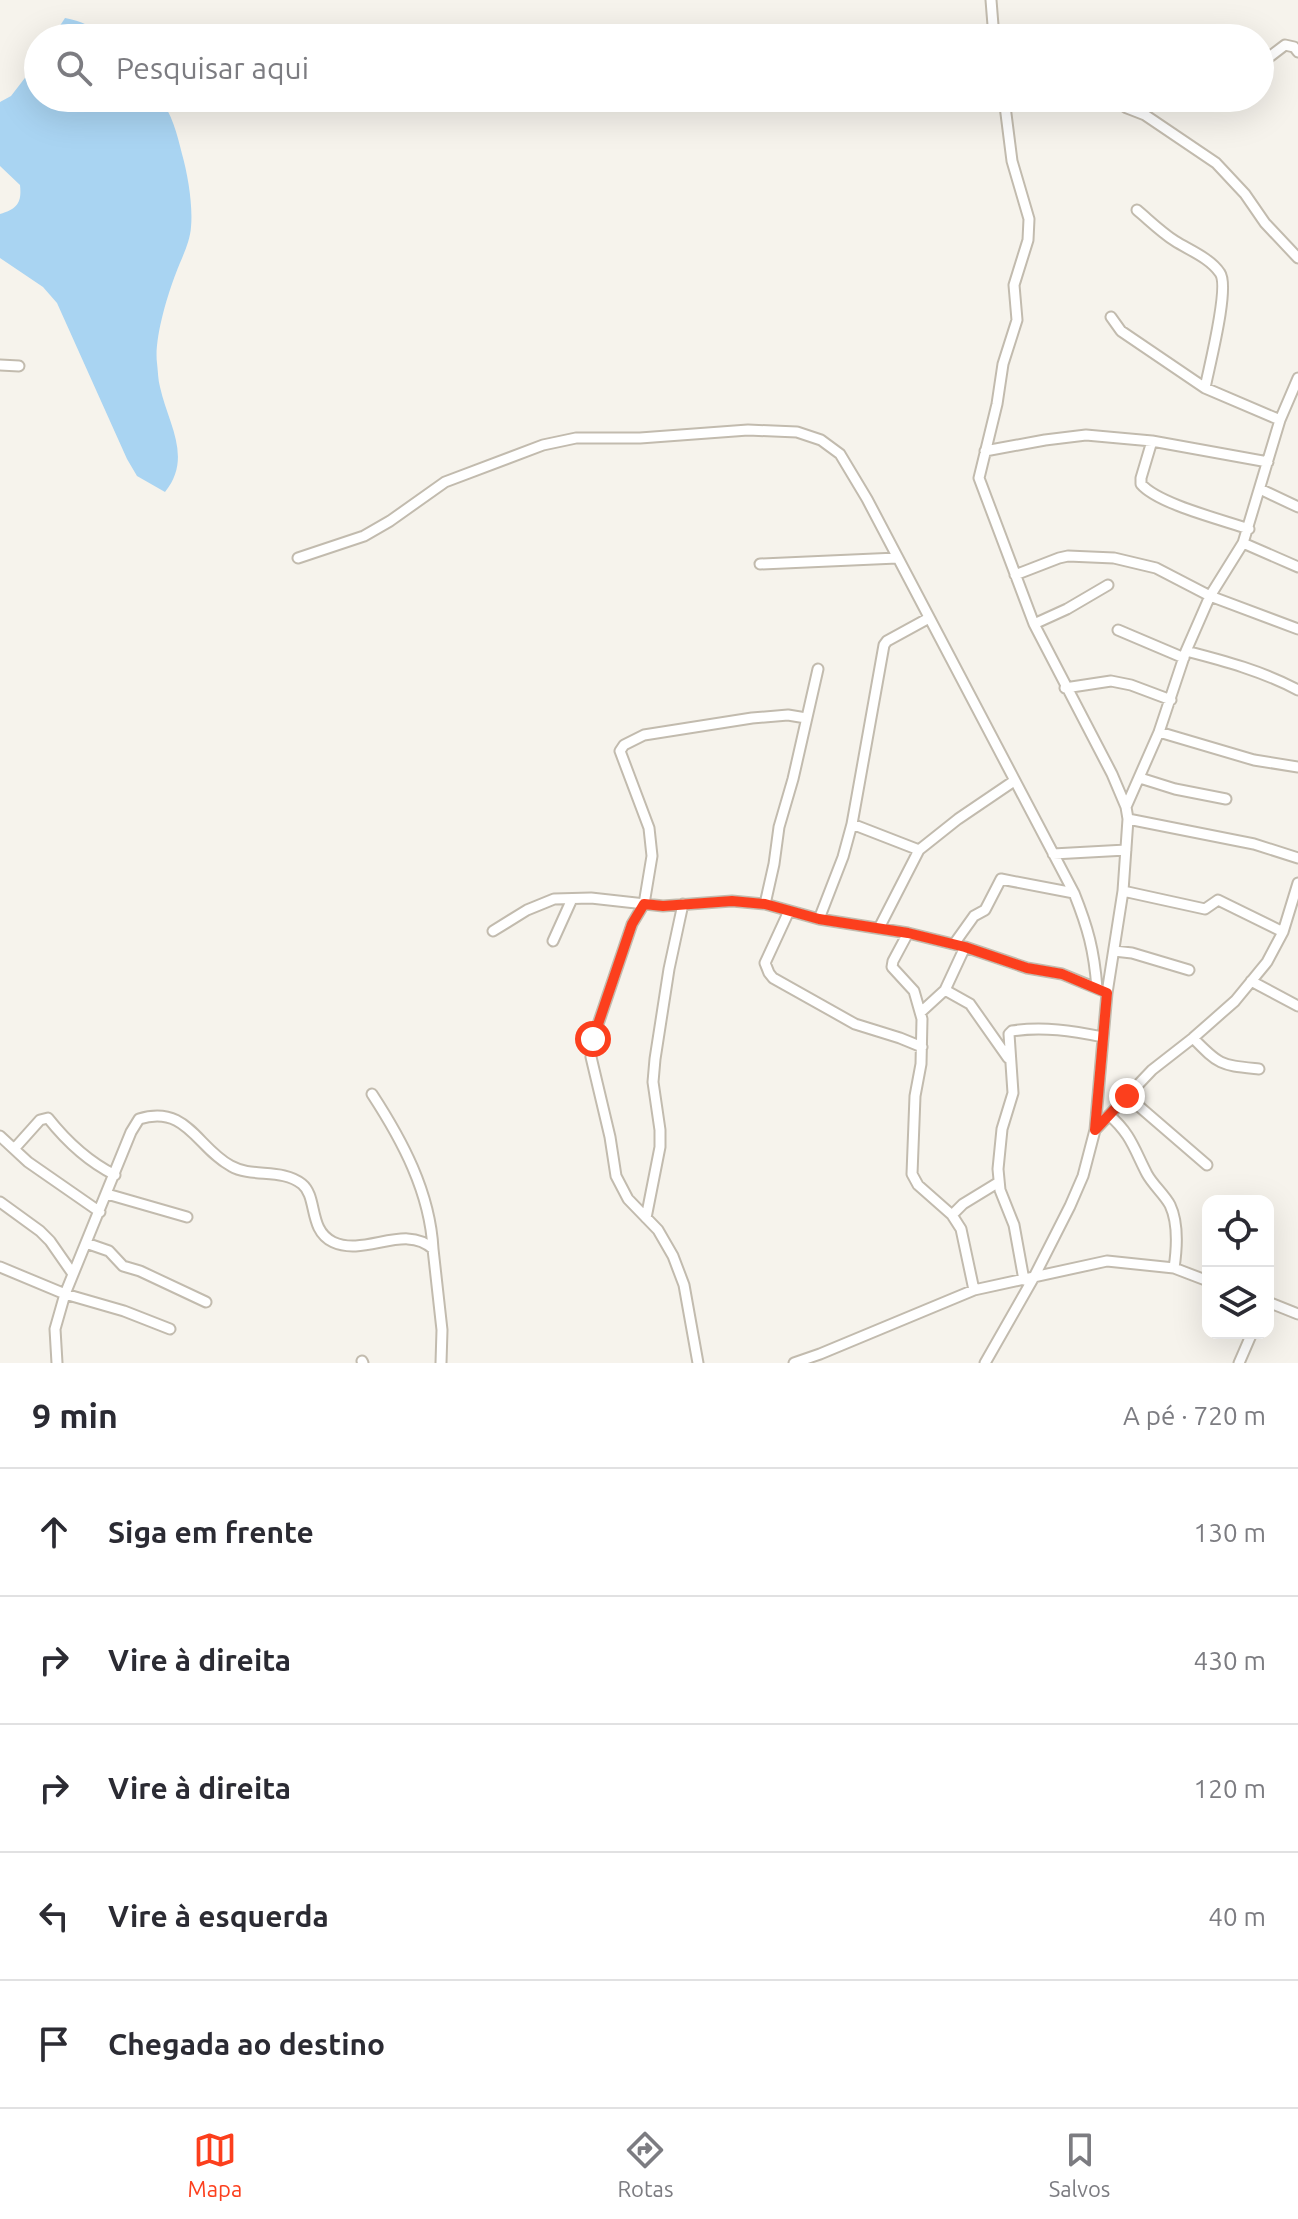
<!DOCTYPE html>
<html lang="pt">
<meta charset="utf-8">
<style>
:root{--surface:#fff;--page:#f2f2f3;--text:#2b2b33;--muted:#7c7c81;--line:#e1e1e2;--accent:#fc3f1d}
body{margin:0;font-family:Ubuntu,sans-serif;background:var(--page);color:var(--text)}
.controls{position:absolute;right:24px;bottom:24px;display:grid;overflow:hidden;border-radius:16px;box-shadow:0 8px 32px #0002}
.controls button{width:72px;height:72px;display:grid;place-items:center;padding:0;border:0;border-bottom:2px solid var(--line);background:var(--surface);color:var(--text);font:40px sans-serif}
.stop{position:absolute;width:24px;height:24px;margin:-18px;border:6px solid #fc3f1d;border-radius:50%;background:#fff}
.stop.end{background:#fc3f1d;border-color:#fff;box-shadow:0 2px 8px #0008}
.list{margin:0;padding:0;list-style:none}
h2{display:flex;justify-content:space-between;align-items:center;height:104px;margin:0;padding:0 32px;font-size:34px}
h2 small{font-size:26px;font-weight:400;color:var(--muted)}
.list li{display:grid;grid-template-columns:52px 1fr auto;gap:24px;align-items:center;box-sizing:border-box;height:128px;padding:0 32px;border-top:2px solid var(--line)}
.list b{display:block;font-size:30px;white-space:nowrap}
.list em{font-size:26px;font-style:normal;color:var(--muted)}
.icon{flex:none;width:44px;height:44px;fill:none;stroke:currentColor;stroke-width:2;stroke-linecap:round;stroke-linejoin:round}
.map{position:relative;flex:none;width:1298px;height:1363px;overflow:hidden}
.search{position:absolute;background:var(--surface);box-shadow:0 8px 32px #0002;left:24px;right:24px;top:24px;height:88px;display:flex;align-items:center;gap:20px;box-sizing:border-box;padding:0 28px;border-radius:44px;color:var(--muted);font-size:30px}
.sheet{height:744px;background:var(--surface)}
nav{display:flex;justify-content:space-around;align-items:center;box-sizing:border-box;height:112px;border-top:2px solid var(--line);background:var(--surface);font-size:22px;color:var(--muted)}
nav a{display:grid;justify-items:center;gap:4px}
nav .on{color:var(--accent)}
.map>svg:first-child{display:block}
.water{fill:#a9d4f2}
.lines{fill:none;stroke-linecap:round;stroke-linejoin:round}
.minor-casing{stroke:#c2bbae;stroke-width:13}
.minor{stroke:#fff;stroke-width:9}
.route{stroke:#fc3f1d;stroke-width:10}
</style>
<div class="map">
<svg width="1298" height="1363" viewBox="0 0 1298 1363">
<rect width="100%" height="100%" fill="#f6f3ec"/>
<path class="water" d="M65,18C81,21 93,26 105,38H52Z
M38,61V98H159C172,113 177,134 182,154C188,175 193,206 191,227C190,243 181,259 176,273C167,296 154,340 157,363C158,371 158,380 160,387C168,424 193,457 165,492L137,476L127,459L57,303L43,287L0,258V214C17,209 22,203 20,185L0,166V102L11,96Z"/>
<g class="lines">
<defs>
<path id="minor" d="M991,0L994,38
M1268,58L1285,45L1294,47L1298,52
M1004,98L1012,161L1029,219L1028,240L1014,285L1017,320L1003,364L997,404L979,478L1034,624L1112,774L1126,807
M1112,98L1127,108L1145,115L1216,163L1245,194L1265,223L1298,258
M1137,210C1149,220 1161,232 1175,241C1189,250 1210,258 1220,273C1230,287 1209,367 1205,388
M1111,317L1121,331L1205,388L1280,420
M0,365L19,366
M1152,441L1141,478V484C1158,504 1223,520 1249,529
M985,451L1045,440L1086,435L1152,441L1268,462
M1260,489L1298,507
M1243,543L1298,567
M298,558L364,536L390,521L445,482L543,445L576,438H640L748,430L797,432L821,440L840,454L867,499L1074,893C1088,928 1094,950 1097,988
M760,564L897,558
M1015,575L1059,558L1068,556L1114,558L1156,568L1210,596L1298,629
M1034,624L1067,609L1108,585
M1118,630L1184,658
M1186,651C1225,661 1262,671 1298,690
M1065,688L1111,681L1131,685L1171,700
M1159,732L1254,760L1298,767
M1140,778L1175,789L1226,799
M1128,819L1254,844L1298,858
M852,824L919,850
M1053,854L1126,850
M1123,891L1205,909L1218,900L1283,932
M765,904L774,864L779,827L793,779L818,669
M789,911L765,963L769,973L773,978L855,1024L900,1038L922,1047
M819,919L843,857L852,824L884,645L887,641L929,618
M879,928L919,850L958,819L1014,781
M493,931L527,910L554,899L591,898L663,906L732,901L765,904L819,919L908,933L965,947L1027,968L1062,974L1101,990
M908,933L893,961L892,967L914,991L922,1019L921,1064L915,1096L912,1174L918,1185L952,1215L961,1229L974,1290
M553,941L572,899
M954,944L974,916L985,910L1001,879L1074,893
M1114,951L1132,953L1189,970
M1251,981L1298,1006
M945,990L970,1004L1008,1058
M921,1012L945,990L965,947
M1193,1038C1220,1066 1221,1065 1259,1069
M372,1094C402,1140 430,1192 433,1249
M1127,1096L1207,1165
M1109,1115C1131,1134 1134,1149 1147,1174C1153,1185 1164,1194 1170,1205C1179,1224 1177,1248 1174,1268
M1096,1129L1152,1070L1193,1038L1235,1001L1267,962L1283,932L1298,883
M0,1136L28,1162L100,1212
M14,1149L40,1120L48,1118C67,1142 87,1161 115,1175
M107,1194L187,1217
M0,1202L40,1231L50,1241L73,1274
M952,1215L963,1204L999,1182
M646,1218L660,1147V1130L653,1082L655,1059L669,969L683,904
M86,1243L109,1251L123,1266L140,1271L206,1302
M0,1267L65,1294L124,1311L170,1329
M1024,1280L1014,1225L1000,1190L998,1169L1002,1129L1013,1093L1009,1034L1012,1031C1043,1026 1073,1031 1103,1037
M1268,1302L1298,1314
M362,1361L363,1363
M57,1363L55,1329L65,1294L131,1132L139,1119C187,1104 197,1148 231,1166C252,1178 282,1168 302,1184C318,1197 308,1230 333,1242C365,1257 405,1223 433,1249L442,1330L441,1363
M698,1363L684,1285L673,1256L658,1230L628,1199L616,1176L610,1137L591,1057L593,1039L632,924L644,904L652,856L649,828L620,751L624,745L644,735L752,718L788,715L806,718
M794,1363L820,1354L974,1290L1107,1261L1174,1268L1208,1281
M985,1363L1034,1277L1070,1206L1083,1176L1095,1130L1107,993L1123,891L1128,819L1126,807L1159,732L1186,651L1210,596L1243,543L1280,420L1298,378
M1239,1363L1252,1333"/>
</defs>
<use href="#minor" class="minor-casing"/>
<use href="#minor" class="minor"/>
</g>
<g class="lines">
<path class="route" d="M593,1039L632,924L644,904L663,906L732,901L765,904L819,919L908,933L965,947L1027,968L1062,974L1107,993L1095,1130L1127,1096"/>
</g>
</svg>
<div class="controls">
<button><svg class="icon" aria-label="locate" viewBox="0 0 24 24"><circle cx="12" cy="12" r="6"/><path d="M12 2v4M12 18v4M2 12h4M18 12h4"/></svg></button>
<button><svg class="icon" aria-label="layers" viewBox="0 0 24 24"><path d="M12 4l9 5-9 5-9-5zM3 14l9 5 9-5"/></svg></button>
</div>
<div class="stop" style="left:593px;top:1039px"></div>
<div class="stop end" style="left:1127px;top:1096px"></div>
<div class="search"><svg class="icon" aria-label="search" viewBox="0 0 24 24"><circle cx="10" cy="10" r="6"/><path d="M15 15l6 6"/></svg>Pesquisar aqui</div>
</div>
<section class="sheet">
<h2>9 min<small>A pé · 720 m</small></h2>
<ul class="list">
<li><svg class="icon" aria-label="ahead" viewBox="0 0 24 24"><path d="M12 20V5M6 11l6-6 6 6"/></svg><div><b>Siga em frente</b></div><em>130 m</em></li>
<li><svg class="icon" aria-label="right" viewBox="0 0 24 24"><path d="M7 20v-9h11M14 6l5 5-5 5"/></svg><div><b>Vire à direita</b></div><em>430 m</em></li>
<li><svg class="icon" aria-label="right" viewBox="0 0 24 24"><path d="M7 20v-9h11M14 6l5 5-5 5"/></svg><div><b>Vire à direita</b></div><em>120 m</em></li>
<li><svg class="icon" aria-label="left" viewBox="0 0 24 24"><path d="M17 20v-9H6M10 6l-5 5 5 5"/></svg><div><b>Vire à esquerda</b></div><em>40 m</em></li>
<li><svg class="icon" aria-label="arrive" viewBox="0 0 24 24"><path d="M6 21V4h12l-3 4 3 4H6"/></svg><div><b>Chegada ao destino</b></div></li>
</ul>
</section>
<nav>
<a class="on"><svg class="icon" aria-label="map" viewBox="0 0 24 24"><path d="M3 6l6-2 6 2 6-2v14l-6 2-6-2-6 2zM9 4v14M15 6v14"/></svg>Mapa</a>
<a><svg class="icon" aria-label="directions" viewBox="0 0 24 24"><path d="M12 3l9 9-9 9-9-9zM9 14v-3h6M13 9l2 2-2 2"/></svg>Rotas</a>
<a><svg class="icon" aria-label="saved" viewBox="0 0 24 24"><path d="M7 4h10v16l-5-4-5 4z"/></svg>Salvos</a>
</nav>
